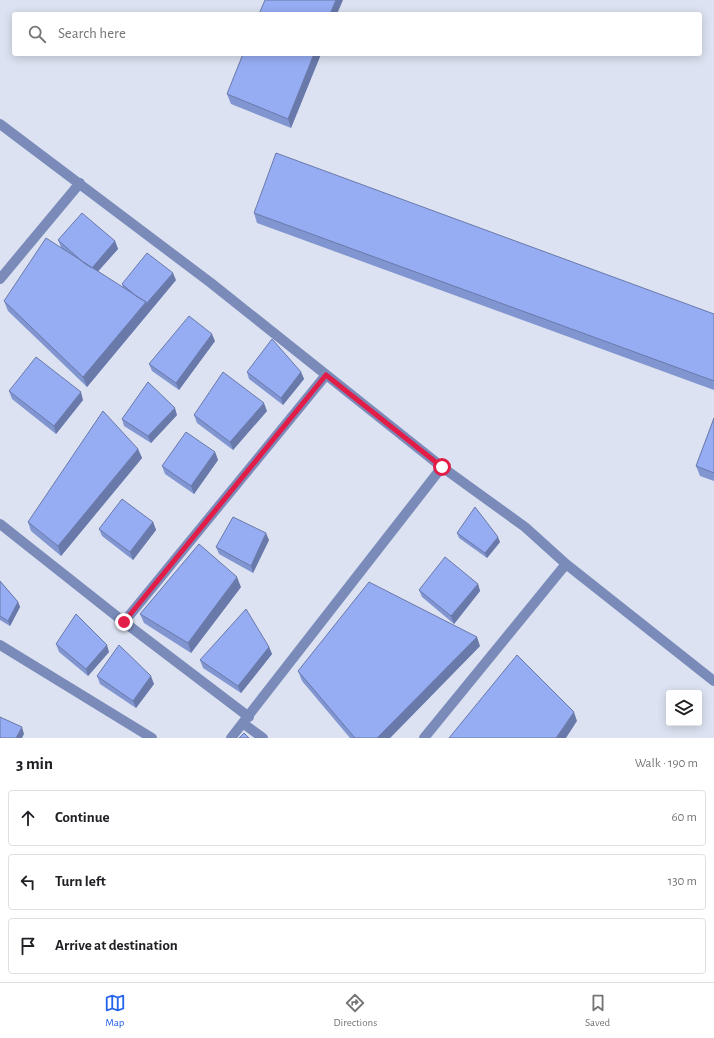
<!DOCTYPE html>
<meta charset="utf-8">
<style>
:root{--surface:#fff;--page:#f6f6f6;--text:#202124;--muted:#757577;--line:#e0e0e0;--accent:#2563eb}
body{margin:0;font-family:"Alegreya Sans",sans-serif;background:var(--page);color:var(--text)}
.controls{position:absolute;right:12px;bottom:12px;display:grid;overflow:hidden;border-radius:4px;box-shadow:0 2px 10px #0003}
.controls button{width:36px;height:36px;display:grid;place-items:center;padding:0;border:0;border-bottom:1px solid var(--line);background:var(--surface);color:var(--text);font:20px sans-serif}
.stop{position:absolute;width:12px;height:12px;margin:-9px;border:3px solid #e11d48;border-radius:50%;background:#fff}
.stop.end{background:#e11d48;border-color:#fff;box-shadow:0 1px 4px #0008}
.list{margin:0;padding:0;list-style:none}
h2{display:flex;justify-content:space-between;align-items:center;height:52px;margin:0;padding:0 16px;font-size:17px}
h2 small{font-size:13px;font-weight:400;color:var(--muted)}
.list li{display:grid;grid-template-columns:26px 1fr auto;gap:12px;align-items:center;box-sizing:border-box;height:56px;margin:0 8px 8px;padding:0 8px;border:1px solid var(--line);border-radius:4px}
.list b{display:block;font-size:15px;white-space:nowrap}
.list em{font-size:13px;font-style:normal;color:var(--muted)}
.icon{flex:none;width:22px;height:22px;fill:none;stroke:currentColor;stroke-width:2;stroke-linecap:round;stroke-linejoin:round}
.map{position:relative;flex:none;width:714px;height:738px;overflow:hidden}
.search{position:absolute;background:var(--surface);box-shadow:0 2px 10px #0003;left:12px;right:12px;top:12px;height:44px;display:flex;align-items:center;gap:10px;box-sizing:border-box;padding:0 14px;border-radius:4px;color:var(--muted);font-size:15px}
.sheet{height:244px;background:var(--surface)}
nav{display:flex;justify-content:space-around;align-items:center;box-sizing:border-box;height:56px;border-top:1px solid var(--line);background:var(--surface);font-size:11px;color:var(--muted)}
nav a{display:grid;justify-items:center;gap:2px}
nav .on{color:var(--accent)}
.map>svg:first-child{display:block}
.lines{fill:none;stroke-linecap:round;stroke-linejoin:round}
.minor{stroke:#7a8bba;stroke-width:10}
.wall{fill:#8195d1}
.shaded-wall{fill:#6979aa}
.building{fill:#96adf3;stroke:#6979aa}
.route{stroke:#e11d48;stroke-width:5}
</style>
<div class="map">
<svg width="714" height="738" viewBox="0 0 714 738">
<rect width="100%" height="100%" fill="#dce2f1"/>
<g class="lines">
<path class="minor" d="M0,124L211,283L442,467L525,527L566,564L714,681
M0,279L80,183
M0,524L124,622L249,717
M124,622L326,375
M0,645L152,738
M244,724L263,738
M231,738L442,467
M424,738L566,564"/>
</g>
<path class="wall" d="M243,54H321L291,128L231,104L227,94Z
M254,213L714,314V390L257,223Z
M58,240L115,241L118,249L98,271L123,288L122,284L176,280L87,387L8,311L4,301L61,247Z
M215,341L179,390L152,371L149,364Z
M247,372H301L304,379L283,405L249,379Z
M9,391L83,400L56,434L12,399Z
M267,411L233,450L197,423L194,415Z
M177,415L151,443L124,426L122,419Z
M714,418V481L700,476L696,466Z
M138,449L142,458L61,556L31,531L28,522Z
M215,452L218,460L194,494L165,474L162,466Z
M153,522L156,530L133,560L102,536L99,529Z
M457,533L500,542L487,558L459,538Z
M269,540L253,573L219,554L216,547Z
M0,581L18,602L20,607L10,626L0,620Z
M478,584L480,591L454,624L422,597L419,590Z
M241,587L191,653L144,623L140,614Z
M56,644L109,652L88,676L59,652Z
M480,646L390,738H350L302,681L298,671Z
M269,647L272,654L241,693L203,668L200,660Z
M97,676L154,684L136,708L100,684Z"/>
<path class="shaded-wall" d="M336,0H343L337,14H330Z
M314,54H321L291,128L288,119Z
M115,241L118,249L94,276L91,269Z
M173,273L176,280L87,387L83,377L146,302Z
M212,334L215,341L179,390L176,383Z
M301,372L304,379L283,405L281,398Z
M81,392L83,400L56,434L54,426Z
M264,403L267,411L233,450L230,442Z
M175,408L177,415L151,443L148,436Z
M138,449L142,458L61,556L58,546Z
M215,452L218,460L194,494L191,486Z
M153,522L156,530L133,560L130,552Z
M266,533L269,540L253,573L251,566Z
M498,537L500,542L487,558L485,553Z
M237,577L241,587L191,653L188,643Z
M478,584L480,591L454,624L451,616Z
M18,602L20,607L10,626L8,621Z
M477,637L480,646L390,738H377Z
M107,645L109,652L88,676L86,669Z
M269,647L272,654L241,693L238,686Z
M151,676L154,684L136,708L133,701Z
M574,712L577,721L566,738H556Z
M22,727L24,734L22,738H16Z"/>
<path class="building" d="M265,0H336L330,14H259Z
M243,54H314L288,119L227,94Z
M276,153L714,314V381L254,213Z
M82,213L115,241L92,268L84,263L58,240Z
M46,238L146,302L83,377L4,301Z
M147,253L173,273L146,304V302L136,296L122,284Z
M189,316L212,334L176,383L149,364Z
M272,339L301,372L281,398L247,372Z
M36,357L81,392L54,426L9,391Z
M223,372L264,403L230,442L194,415Z
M148,382L175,408L148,436L122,419Z
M103,411L138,449L58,546L28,522Z
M714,418V473L696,466Z
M186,432L215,452L191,486L162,466Z
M122,499L153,522L130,552L99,529Z
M475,507L498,537L485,553L457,533Z
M233,517L266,533L251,566L216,547Z
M199,544L237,577L188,643L140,614Z
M445,557L478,584L451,616L419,590Z
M0,581L18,602L8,621L0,616Z
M369,582L477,637L377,738H355L298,671Z
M246,609L269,647L238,686L200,660Z
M76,614L107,645L86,669L56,644Z
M119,645L151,676L133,701L97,676Z
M517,655L574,712L556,738H449Z
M0,717L22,727L16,738H0Z
M244,733L249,738H239Z"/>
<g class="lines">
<path class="route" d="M124,622L326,375L442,467"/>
</g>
</svg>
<div class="controls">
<button><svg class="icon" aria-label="layers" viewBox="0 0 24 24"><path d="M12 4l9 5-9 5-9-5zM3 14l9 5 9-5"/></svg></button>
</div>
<div class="stop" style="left:442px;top:467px"></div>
<div class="stop end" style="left:124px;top:622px"></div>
<div class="search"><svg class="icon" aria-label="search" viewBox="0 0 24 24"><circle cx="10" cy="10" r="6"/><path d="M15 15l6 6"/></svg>Search here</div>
</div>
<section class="sheet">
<h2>3 min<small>Walk · 190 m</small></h2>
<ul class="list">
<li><svg class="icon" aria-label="ahead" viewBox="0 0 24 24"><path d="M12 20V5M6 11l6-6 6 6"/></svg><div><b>Continue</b></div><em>60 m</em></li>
<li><svg class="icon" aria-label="left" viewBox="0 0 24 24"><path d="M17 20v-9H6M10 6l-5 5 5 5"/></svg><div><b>Turn left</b></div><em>130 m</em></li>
<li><svg class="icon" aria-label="arrive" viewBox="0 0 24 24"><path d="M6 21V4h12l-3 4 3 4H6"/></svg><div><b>Arrive at destination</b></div></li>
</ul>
</section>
<nav>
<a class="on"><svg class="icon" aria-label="map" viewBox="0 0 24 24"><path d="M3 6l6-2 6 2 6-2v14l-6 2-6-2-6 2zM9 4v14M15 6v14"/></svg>Map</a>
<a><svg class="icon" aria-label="directions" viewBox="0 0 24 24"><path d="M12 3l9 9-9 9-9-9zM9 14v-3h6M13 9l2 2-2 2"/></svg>Directions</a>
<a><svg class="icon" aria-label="saved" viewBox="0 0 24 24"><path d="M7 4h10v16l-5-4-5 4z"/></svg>Saved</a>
</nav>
